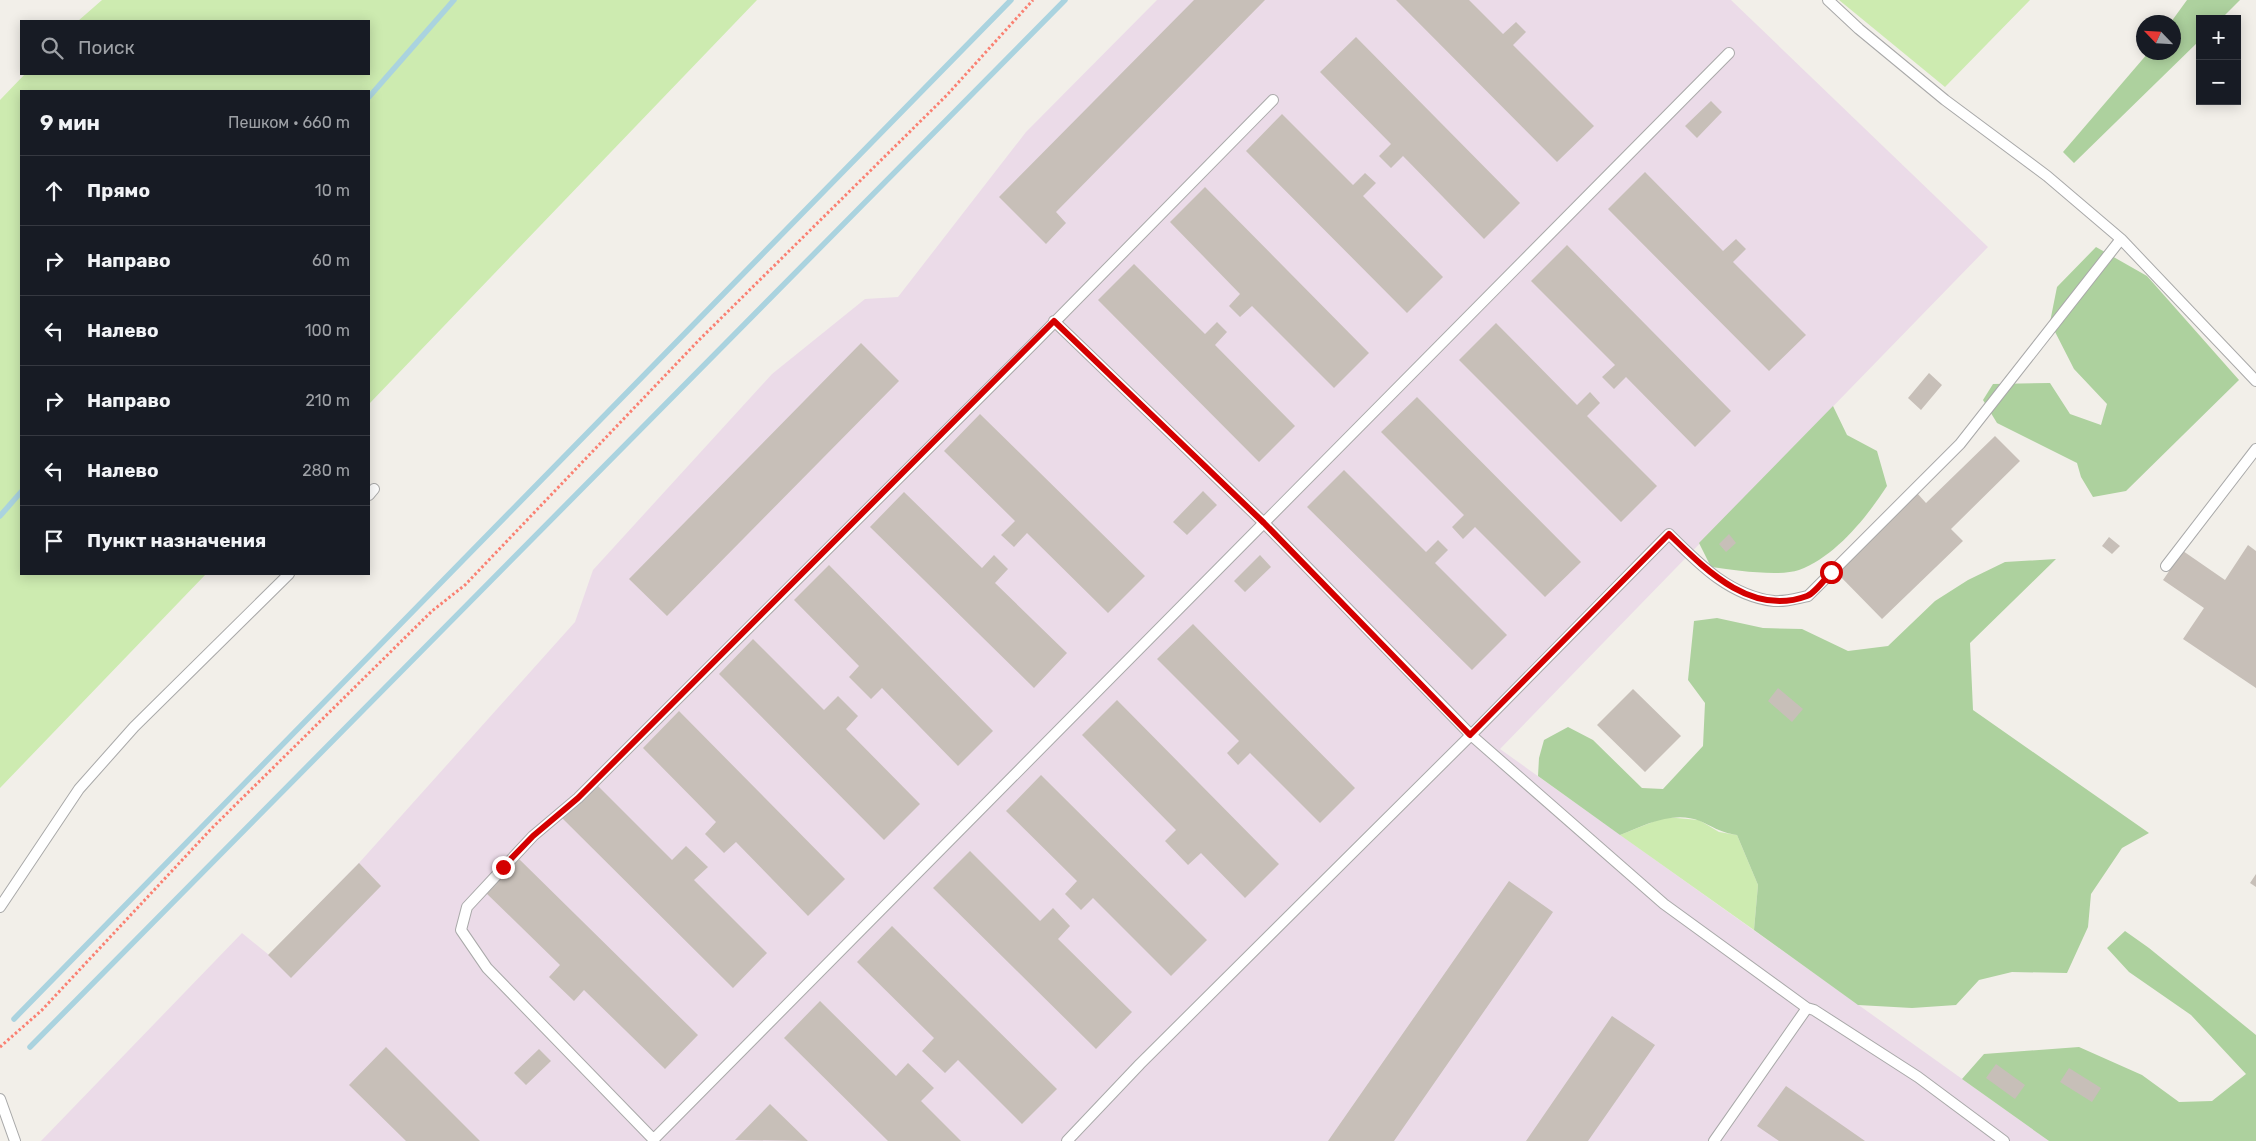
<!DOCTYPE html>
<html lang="ru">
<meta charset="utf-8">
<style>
:root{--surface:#171b24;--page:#20242c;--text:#f1f3f6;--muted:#9ea1a6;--line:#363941}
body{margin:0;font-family:Rubik,sans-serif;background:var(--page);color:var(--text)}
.controls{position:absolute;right:15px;top:15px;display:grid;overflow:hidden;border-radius:0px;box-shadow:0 2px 12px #0003}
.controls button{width:45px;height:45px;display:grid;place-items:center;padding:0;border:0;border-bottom:1px solid var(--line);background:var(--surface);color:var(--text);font:25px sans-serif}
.compass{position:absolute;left:2136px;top:15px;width:45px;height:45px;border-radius:50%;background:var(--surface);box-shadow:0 2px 12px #0003;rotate:295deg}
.stop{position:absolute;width:15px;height:15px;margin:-11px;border:4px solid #d40000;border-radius:50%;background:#fff}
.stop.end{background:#d40000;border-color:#fff;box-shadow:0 1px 5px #0008}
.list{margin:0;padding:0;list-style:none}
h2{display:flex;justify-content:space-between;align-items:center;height:65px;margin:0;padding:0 20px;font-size:21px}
h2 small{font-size:16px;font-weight:400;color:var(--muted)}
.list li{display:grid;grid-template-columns:32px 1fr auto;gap:15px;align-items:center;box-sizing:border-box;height:70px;padding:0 20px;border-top:1px solid var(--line)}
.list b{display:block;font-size:19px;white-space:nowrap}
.list em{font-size:16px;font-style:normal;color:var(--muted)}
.icon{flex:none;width:28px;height:28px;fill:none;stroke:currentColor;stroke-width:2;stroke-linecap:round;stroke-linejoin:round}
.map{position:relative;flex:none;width:2256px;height:1141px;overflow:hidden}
.search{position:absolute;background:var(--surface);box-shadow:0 2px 12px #0003;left:20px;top:20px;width:350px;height:55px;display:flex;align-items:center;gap:12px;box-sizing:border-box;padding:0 18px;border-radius:0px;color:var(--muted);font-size:19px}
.panel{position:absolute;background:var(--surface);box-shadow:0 2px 12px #0003;left:20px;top:90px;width:350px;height:485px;border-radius:0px}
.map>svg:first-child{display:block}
.industrial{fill:#ebdbe8}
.grass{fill:#cdebb0}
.forest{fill:#add19e}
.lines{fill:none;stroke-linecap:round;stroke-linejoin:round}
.stream{stroke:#aad3df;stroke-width:5.5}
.building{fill:#c7bfb8}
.lane-casing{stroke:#a9a9a9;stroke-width:12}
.path{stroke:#fa8072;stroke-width:3;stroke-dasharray:2.5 2.5;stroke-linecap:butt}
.lane{stroke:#fff;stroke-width:10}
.route{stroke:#d40000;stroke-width:6}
</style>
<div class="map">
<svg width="2256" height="1141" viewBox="0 0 2256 1141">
<rect width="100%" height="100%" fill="#f2efe9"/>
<path class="industrial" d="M1157,0H1731L1988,247L1500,749L2049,1141H41L242,933L269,955L359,863L575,622L593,570L772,374L865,299L898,297L1026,132Z"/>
<path class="grass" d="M102,0H757L369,404V91H21V574H206L0,788V100L25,74H369V21H78Z
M1839,0H2030L1945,87Z
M1665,817L1699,820L1719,832L1737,835L1758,885L1754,930L1620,835Z"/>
<path class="forest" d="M2187,0H2240L2221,19H2200V40L2074,163L2063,152L2148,53L2174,52V22H2171Z
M2096,247L2147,276L2239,380L2126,491L2093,497L2081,477L2077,463L1997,423L1983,400L1993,384L2050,383L2070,414L2101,425L2107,404L2074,369L2050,322L2057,287Z
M1833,406L1847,435L1877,451L1887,486C1867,517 1835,557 1799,570C1779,577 1733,570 1711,567L1699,543Z
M2056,559L1970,643L1973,710L2149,833L2122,848L2091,894L2088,927L2067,973L2012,972L1979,980L1956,1005L1912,1008L1858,1005L1754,930L1758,885L1737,835C1719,832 1716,828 1700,821C1674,810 1644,825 1620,835L1538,776L1539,758L1544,740L1568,727L1593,740L1642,788L1663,789L1703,746L1705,703L1688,680L1694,621L1717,618L1763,628L1802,629L1848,651L1888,646L1935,601L1968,580L2005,562Z
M2125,931L2149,948L2256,1035V1141H2049L1962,1079L1984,1054L2079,1047L2142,1075L2179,1102L2212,1101L2246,1074L2191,1015L2129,972L2107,948Z"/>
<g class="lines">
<path class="stream" d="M369,97L454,0
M0,516L21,492
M14,1019L1011,0
M30,1047L1065,0"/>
</g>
<path class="building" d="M1194,0H1265L1056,212L1066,223L1046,244L999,197Z
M1396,0H1469L1503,34L1516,22L1526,32L1513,45L1594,126L1557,162Z
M1356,37L1520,203L1484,239L1403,156L1391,168L1379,156L1391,144L1320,72Z
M1711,101L1722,112L1697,138L1685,126Z
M1282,114L1353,185L1365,173L1376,183L1363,196L1443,277L1407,313L1246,151Z
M1645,172L1723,251L1736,239L1746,249L1733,262L1806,335L1769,371L1608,209Z
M1205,187L1369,353L1334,388L1252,306L1240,317L1229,306L1240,294L1170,222Z
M1567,245L1731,411L1695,447L1626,377L1614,389L1602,377L1615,365L1531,281Z
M1134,264L1205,334L1217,322L1227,332L1215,345L1295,426L1259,462L1098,300Z
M1496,323L1577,405L1590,392L1600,403L1587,416L1657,486L1621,522L1459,360Z
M861,343L899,381L667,616L629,579Z
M1929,373L1942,385L1921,410L1908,398Z
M1417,397L1581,562L1545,597L1475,527L1463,539L1452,527L1464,515L1381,432Z
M980,414L1145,576L1108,613L1027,533L1014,547L1001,535L1015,521L944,451Z
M1995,436L2020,461L1951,529L1963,541L1882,619L1836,572L1917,493L1926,503Z
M1344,470L1426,552L1438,540L1448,550L1435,563L1507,635L1472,670L1307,507Z
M1203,491L1217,505L1187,535L1173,522Z
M904,492L982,568L994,555L1008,569L995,583L1067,653L1034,688L870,527Z
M1729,534L1736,543L1726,552L1719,544Z
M2109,537L2120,546L2112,554L2102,546Z
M2248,545L2256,551V688L2183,639L2204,608L2163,580L2183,551L2225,580Z
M1260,555L1271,567L1245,592L1234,581Z
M829,565L993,731L958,766L882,688L871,699L849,677L859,666L794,600Z
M1193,624L1355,788L1320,823L1250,753L1238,765L1227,753L1239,741L1157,659Z
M753,639L824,710L838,696L858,716L846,729L920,804L884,840L719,674Z
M1778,688L1803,709L1792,722L1768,701Z
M1633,689L1681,736L1645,772L1597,725Z
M1117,700L1279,864L1245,898L1201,853L1188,865L1165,841L1176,830L1082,735Z
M679,711L845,879L808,916L736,842L724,853L705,834L716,822L643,748Z
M1041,775L1207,940L1171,976L1093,898L1081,910L1065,894L1077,881L1006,811Z
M594,782L672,860L686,846L708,867L694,880L767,953L733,988L560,816Z
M970,851L1040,921L1053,908L1070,926L1058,939L1132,1012L1096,1049L933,888Z
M517,857L698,1035L665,1069L584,990L574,1001L549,977L560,965L484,891Z
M359,863L381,886L291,978L268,955Z
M2256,874V887L2250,883Z
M1509,881L1553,912L1394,1141H1328Z
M892,926L1057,1089L1022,1124L958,1060L945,1073L922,1051L934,1038L857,962Z
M820,1001L896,1076L908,1063L934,1088L921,1101L961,1141H888L784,1038Z
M1612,1016L1655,1045L1588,1141H1526Z
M386,1047L480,1141H406L349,1085Z
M539,1049L551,1061L526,1085L514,1073Z
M1996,1064L2025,1085L2015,1099L1986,1078Z
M2069,1068L2101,1088L2092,1102L2060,1082Z
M1786,1086L1865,1141H1779L1757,1126Z
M770,1104L808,1141L735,1140Z"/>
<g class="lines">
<defs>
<path id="lane" d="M1828,0L1859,29L1945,100L2047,176L2121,239L2256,381
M1054,321L1264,523L1471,735L1669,534C1699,564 1730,596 1774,601C1785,602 1798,598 1808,596L1960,444L2121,239
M369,495L374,489
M2166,566L2256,449
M0,907L79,789L134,727L289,574
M0,1099L15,1141
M652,1141L1729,53
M655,1141L487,968L461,930L467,907L533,836L578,798L1036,341L1273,100
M1067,1141L1140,1064L1471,735L1664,904L1807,1008L1814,1010L1918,1077L2004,1141
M1714,1141L1807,1008"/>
</defs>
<use href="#lane" class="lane-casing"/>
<path class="path" d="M0,1047L42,1010L213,827L432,611L465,585L699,340L947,95L1033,0"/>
<use href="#lane" class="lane"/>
</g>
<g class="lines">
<path class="route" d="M503,867L533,836L578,798L1054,321L1264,523L1470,735L1669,534C1705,569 1751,617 1807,596C1815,593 1825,579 1831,572"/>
</g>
</svg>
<div class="controls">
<button>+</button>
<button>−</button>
</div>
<svg class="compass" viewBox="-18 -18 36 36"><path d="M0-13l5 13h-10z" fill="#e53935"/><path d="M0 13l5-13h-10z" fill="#9ea1a6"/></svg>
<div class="stop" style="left:1831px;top:572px"></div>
<div class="stop end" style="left:503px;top:867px"></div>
<div class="search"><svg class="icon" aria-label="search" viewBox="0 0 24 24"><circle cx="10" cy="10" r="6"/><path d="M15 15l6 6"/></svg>Поиск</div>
<section class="panel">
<h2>9 мин<small>Пешком · 660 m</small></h2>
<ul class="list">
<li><svg class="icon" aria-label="ahead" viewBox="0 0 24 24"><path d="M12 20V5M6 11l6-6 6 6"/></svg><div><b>Прямо</b></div><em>10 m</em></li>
<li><svg class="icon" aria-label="right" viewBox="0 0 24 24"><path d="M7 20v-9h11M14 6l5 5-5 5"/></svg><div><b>Направо</b></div><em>60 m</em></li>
<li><svg class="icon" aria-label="left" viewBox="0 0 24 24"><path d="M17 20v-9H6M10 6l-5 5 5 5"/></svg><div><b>Налево</b></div><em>100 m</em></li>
<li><svg class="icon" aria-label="right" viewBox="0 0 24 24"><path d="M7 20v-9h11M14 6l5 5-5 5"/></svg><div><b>Направо</b></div><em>210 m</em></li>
<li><svg class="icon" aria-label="left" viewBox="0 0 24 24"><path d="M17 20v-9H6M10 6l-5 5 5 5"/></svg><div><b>Налево</b></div><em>280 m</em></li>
<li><svg class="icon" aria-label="arrive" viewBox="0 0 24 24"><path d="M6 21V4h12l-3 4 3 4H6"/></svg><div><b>Пункт назначения</b></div></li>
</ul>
</section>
</div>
